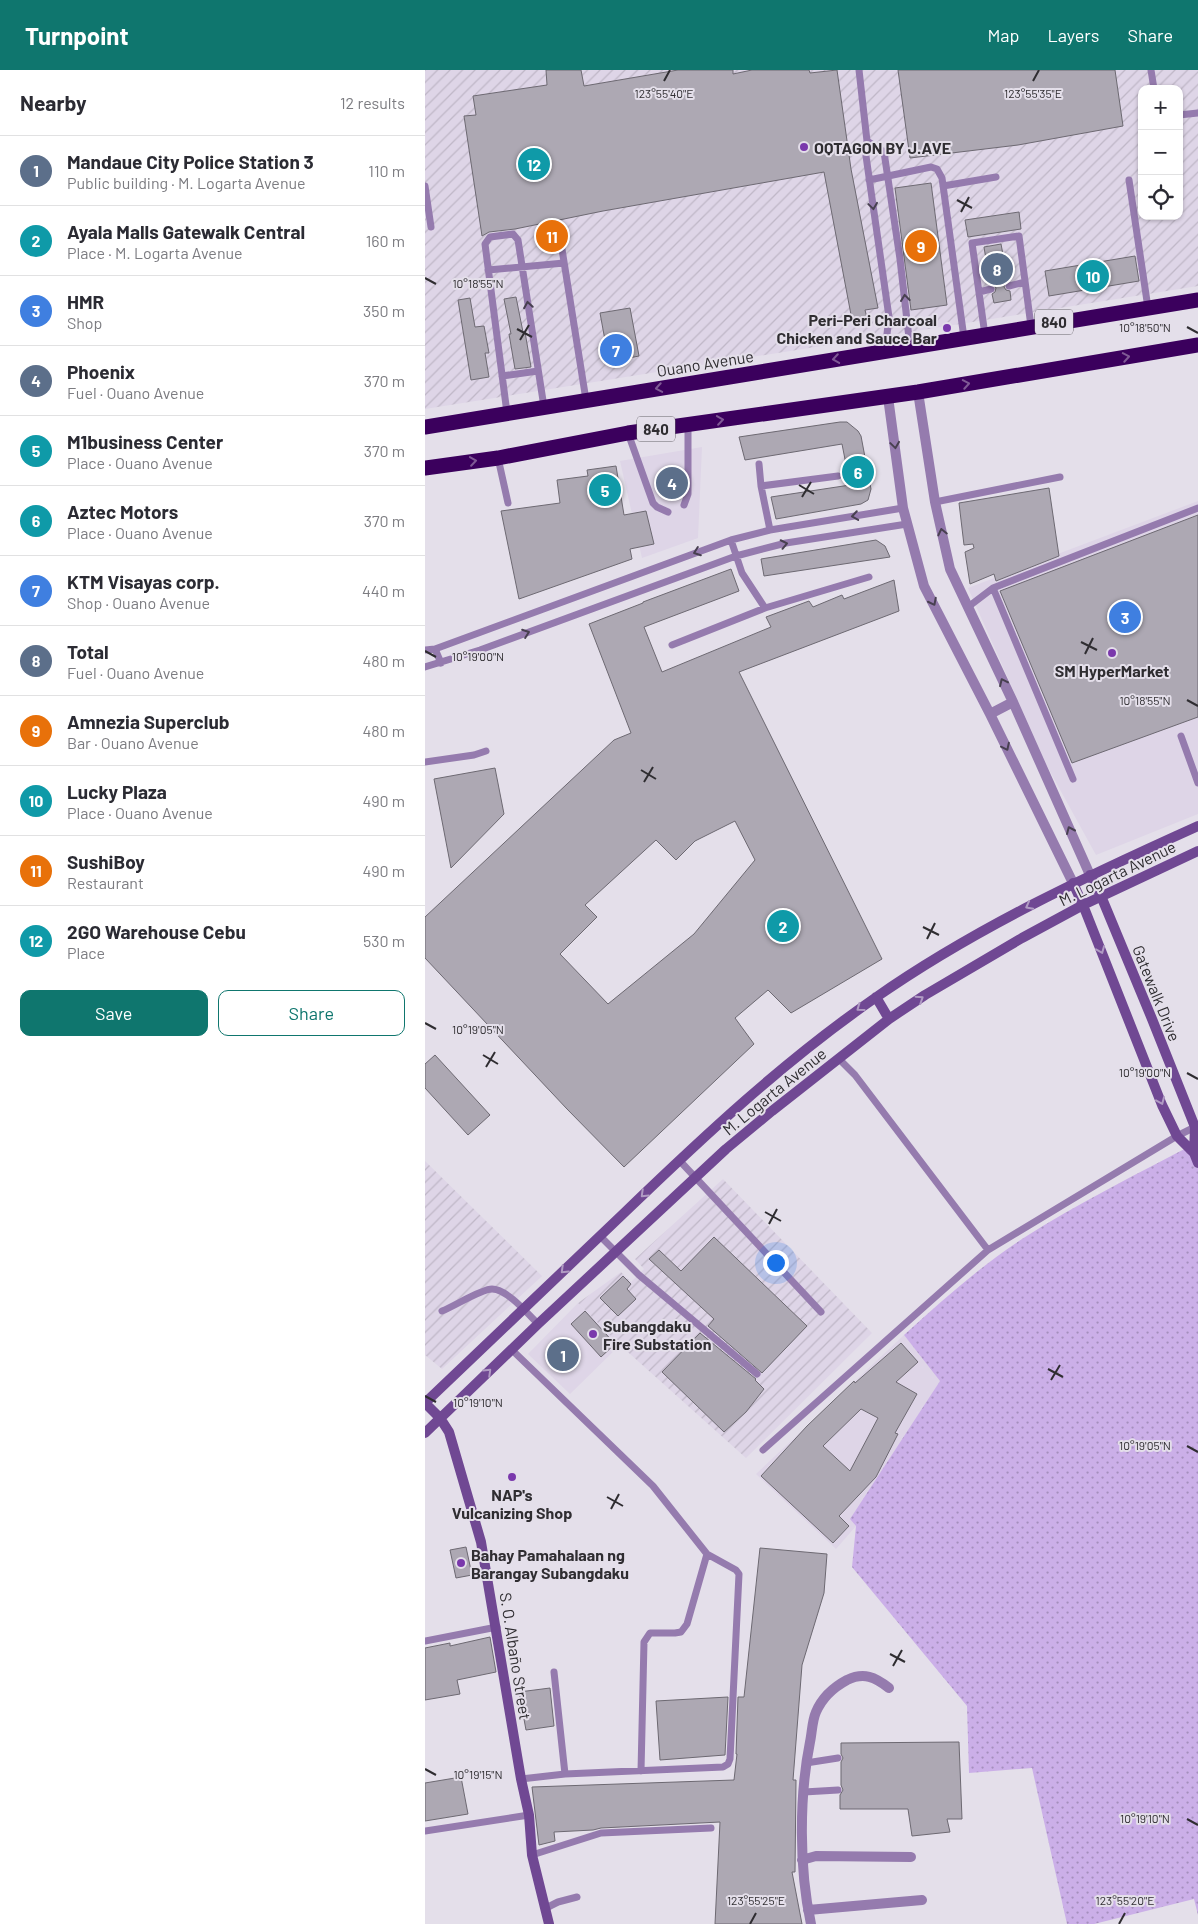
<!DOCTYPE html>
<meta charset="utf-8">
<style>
:root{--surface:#fff;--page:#f2f2f3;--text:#2b2b33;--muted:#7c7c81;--line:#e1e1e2;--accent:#0f766e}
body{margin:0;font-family:Barlow,sans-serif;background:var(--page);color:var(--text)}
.controls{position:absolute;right:15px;top:15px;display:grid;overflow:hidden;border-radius:10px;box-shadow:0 1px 4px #0004}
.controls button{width:45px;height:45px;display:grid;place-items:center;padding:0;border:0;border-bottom:1px solid var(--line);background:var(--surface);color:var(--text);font:25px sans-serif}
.you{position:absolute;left:350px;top:1192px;width:18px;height:18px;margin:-12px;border:4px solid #fff;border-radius:50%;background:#1a73e8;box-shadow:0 0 0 8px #1a73e833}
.badge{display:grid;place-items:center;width:32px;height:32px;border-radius:50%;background:var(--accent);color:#fff;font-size:16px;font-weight:700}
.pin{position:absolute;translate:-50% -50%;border:2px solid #fff;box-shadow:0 1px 5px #0006}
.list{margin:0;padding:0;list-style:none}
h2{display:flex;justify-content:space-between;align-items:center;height:65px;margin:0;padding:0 20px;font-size:21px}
h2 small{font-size:16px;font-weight:400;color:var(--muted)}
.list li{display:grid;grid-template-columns:32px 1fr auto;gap:15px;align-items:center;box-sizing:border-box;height:70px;padding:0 20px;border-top:1px solid var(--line)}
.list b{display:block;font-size:19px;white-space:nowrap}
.list p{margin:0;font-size:16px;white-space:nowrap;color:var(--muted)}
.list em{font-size:16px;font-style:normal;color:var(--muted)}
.actions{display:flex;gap:10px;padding:15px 20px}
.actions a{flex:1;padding:11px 0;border:1px solid var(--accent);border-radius:10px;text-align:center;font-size:18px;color:var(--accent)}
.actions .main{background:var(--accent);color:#fff}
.icon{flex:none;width:28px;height:28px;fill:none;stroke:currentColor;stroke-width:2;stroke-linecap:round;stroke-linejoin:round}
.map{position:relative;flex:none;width:773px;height:1854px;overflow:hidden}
header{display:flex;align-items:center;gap:30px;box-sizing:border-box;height:70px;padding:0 25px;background:var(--accent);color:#fff}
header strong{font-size:24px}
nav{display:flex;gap:28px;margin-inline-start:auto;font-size:18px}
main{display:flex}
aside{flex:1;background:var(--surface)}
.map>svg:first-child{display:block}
.built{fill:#ded5e7}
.industrial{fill:url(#industrial-furrows);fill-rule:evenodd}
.grass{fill:url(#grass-dots)}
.building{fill:#ada8b3;stroke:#6d6972;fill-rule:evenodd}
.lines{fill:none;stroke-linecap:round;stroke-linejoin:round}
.lane{stroke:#957bae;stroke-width:7}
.street{stroke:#957bae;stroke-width:10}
.secondary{stroke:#704893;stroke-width:10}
.highway{stroke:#3b005d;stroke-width:15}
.oneway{stroke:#484050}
.oneway2{stroke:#7f5995}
.oneway3{stroke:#b09bc3}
.ticks{fill:none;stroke:#2f2d31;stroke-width:2}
.poi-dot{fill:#7a38ac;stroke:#e4dfea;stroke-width:2}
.labels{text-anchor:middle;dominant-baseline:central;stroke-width:4;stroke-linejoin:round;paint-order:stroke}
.shield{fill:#e4dfea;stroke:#656268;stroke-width:1}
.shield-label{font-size:15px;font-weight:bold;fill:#2f2d31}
.poi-label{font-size:16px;font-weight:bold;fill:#2f2d31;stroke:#e4dfea;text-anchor:start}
.street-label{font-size:16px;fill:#2f2d31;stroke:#e4dfea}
.ticks-label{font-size:12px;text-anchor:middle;fill:#2f2d31;stroke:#e4dfea;stroke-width:4;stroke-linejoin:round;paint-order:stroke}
</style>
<header>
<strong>Turnpoint</strong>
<nav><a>Map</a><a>Layers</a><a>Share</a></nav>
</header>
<main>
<aside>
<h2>Nearby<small>12 results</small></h2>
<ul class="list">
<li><span class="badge" style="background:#5c6f8a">1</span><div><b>Mandaue City Police Station 3</b><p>Public building · M. Logarta Avenue</p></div><em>110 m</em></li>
<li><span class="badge" style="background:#0f9aa8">2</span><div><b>Ayala Malls Gatewalk Central</b><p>Place · M. Logarta Avenue</p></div><em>160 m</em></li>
<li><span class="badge" style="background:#3f7fe0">3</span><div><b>HMR</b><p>Shop</p></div><em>350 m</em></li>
<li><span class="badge" style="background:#5c6f8a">4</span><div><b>Phoenix</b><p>Fuel · Ouano Avenue</p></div><em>370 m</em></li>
<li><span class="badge" style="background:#0f9aa8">5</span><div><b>M1business Center</b><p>Place · Ouano Avenue</p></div><em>370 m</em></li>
<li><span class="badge" style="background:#0f9aa8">6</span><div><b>Aztec Motors</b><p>Place · Ouano Avenue</p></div><em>370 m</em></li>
<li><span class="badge" style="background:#3f7fe0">7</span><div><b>KTM Visayas corp.</b><p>Shop · Ouano Avenue</p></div><em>440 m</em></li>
<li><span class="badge" style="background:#5c6f8a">8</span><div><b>Total</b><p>Fuel · Ouano Avenue</p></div><em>480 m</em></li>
<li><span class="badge" style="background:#e8710a">9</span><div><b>Amnezia Superclub</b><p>Bar · Ouano Avenue</p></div><em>480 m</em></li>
<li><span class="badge" style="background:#0f9aa8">10</span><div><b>Lucky Plaza</b><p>Place · Ouano Avenue</p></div><em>490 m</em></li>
<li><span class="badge" style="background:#e8710a">11</span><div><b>SushiBoy</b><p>Restaurant</p></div><em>490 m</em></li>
<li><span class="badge" style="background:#0f9aa8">12</span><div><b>2GO Warehouse Cebu</b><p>Place</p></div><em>530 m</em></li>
</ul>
<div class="actions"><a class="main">Save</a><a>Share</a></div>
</aside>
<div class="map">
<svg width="773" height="1854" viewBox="0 0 773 1854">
<defs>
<pattern id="industrial-furrows" width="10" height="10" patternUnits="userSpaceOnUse" patternTransform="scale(1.25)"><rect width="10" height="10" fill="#ded5e7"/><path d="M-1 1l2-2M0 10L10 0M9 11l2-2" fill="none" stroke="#bfb7c7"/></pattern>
<pattern id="grass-dots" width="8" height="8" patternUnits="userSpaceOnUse" patternTransform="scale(1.25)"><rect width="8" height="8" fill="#cbafe8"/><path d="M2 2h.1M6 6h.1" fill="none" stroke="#a58fbd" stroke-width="1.8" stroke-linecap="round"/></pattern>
</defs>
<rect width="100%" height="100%" fill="#e4dfea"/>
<path class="built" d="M277,377L273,468L217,488L195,391Z
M773,431V744L671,785L622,696L543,518Z
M153,1233L195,1275L145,1324L103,1284Z
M479,1265L516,1310L425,1449L431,1456L411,1479L331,1404Z"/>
<path class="industrial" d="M0,0H773V216L0,339ZM717,19H754V146H717Z
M0,1091L117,1206L17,1299L0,1285Z
M298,1109L447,1263L321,1388L195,1275L153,1233L196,1202L206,1212L219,1199L210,1189Z"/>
<path class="grass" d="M773,1072V1845L769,1829L669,1854H642L607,1698L544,1703L542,1636L427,1497L431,1456L425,1449L515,1311L479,1265C517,1231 554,1197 597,1169C653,1133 714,1103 773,1072Z"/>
<path class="building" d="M121,0H156L159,16L253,0H308V4L327,0H384L385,3L412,0L426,99L453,238L440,240L442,248L427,250L399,102L178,141L90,159L64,162L57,166L39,46L51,45L48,26L122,15Z
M473,0H690L698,56L593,75L485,88Z
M506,113L522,235L486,240L470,118Z
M594,142L596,159L543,167L540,150Z
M576,174L583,211L580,213L579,217L581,220L585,221L586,230L569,233L567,224L570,222L571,218L569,215L565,214L559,177Z
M710,186L714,211L624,226L620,201Z
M91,227L98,262H100L106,297L90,299L84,264H86L79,229Z
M45,228L50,257L59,256L64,283H60L64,307L46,310L33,230Z
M205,238L214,286L184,292L175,243Z
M415,352H422L433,361L436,366L446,419L443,430L436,434L351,449L346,427L425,415L417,374L320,390L314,367Z
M191,396L199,445L221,441L229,474L205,479L207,489L94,529L76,441L135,433L132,410L163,406L162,400Z
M624,418L634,486L571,511L569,504L545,514L540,482L549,478L548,474L539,475L534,433Z
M773,445V647L647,693L575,521Z
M451,470L460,476L465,487L339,506L336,489Z
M306,499L314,521L219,557L237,602L346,557L341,547L384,531L388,537L417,525L419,529L469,510L474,541L314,602L457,889L366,943L343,920L310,948L329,974L199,1097L142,1039L0,888V847L189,670L206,663L164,554L218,533V532ZM310,751L330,790L269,864L183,934L135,884L172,847L160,835L231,770L251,790L270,771Z
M70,698L79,744L26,798L9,709Z
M10,985L65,1045L43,1065L0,1018V994Z
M289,1167L382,1256L337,1303L283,1256L289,1249L224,1189L234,1180L256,1201Z
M198,1206L206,1214L202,1219L211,1229L193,1246L175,1228Z
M160,1241L190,1274L176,1287L146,1254Z
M275,1263L331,1309L330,1310L339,1319L321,1342L299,1362L237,1302Z
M476,1273L493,1292L471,1312L492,1324L470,1363L473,1364L451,1407L414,1446L424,1456L408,1473L336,1406L382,1356L429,1311L430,1313ZM436,1339L453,1348L425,1401L398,1376Z
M41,1477L47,1505L31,1508L25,1480Z
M335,1478L402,1484L399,1523L377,1595L368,1710H371L370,1802H367L377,1854H290L295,1752L176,1758L168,1760L129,1762L130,1771L114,1775L107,1717L309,1710L312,1684H311L313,1627H319Z
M65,1567L71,1602L32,1610L35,1624L0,1630V1578L25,1573V1576Z
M125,1618L129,1656L101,1660L94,1622Z
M303,1627L300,1685L235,1690L231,1631Z
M534,1672L537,1749H522L525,1762L487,1766L483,1739H415V1725L418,1720L416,1715V1692L418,1688L416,1684V1673Z
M36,1707L43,1744L0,1751V1713Z"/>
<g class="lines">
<path class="lane" d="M434,0L442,71L441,86L464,247L460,281
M726,0L729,19
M754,45L773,43
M442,71L459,82L475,189L485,277
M444,110L506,97L512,99L517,108L539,268
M704,110L723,238
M0,116L6,157
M518,116L571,107
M136,173L161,330
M63,200L139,193
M584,216L600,212
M554,222L566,219
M560,265L547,173L594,166L606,256
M77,306L113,301
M82,343L60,174L65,167L88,164L93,170L119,337
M203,363L228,433L232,437L243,442
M73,388L83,433
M334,394L336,416L345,460
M336,416L413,406
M510,432L635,407
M259,435L263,424V355
M306,470L317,503L340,538
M568,518L648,709
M543,537L568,518L773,438
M247,575L340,538L444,507
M10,579L16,593
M0,580L10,579L306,470L345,460L478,438
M0,597L55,580L311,486L361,473L482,454
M756,666L773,713
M0,692L49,685L61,681
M413,988L430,1005L563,1180
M254,1090L396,1242
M175,1166L214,1205L332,1304
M17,1241C30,1236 56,1219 67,1219C82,1219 103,1244 113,1254
M87,1280L228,1416L282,1484L311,1500L314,1504L305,1689L303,1694L298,1697L140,1704L96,1709
M338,1380L563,1180L752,1066L770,1057
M0,1571L72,1557
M129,1602L140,1704
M381,1693L413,1688
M216,1701L219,1572L225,1563H250L256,1562L262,1554L282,1484
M379,1722L413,1720
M0,1761L104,1745
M107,1785L176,1763L286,1758
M121,1838L133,1832L152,1827"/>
<path class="street" d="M493,322L510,432L525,499L588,632L665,805
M463,327L478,438L499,516L565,644L648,813
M565,644L588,632
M377,1790L391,1786L486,1787
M383,1840L497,1830
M386,1854C374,1799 374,1727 385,1672C387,1663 387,1651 391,1642C397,1628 409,1617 422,1610C439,1602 450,1607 464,1618"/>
<path class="secondary" d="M665,805L676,826L727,949L770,1057L769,1083
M648,813L658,835L737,1035L752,1066L769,1083L773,1093
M451,927L464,949
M0,1333C66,1270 132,1207 198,1144C278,1067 359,991 450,928C550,858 662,806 773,756
M0,1333L15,1348L24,1362L56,1472L96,1709L104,1745L107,1785L124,1854
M0,1363L113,1254L301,1079L347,1041L464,949L500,925L597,868L658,835L773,781"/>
<path class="highway" d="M0,357L773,230
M0,398L73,388L203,363L493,322L773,275"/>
</g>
<defs><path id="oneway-chevron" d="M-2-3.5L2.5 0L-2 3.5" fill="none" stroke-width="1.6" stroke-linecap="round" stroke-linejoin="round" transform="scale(1.25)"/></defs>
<g class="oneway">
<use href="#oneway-chevron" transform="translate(448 136) rotate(82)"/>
<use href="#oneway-chevron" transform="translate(480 228) rotate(-97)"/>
<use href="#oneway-chevron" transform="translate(103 235) rotate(-99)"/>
<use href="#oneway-chevron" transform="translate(470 375) rotate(82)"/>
<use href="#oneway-chevron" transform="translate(430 446) rotate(171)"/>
<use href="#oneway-chevron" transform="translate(517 462) rotate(-103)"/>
<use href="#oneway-chevron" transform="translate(359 474) rotate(-12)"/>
<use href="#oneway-chevron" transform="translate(272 482) rotate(160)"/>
<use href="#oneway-chevron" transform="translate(508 532) rotate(63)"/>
<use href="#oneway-chevron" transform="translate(101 563) rotate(-20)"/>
<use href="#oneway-chevron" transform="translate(578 612) rotate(-115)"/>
<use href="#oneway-chevron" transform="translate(581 677) rotate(64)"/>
<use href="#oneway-chevron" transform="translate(645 760) rotate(-114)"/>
</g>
<g class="oneway2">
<use href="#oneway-chevron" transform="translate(701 287) rotate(-10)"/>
<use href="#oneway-chevron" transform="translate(411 289) rotate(171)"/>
<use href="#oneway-chevron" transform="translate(541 314) rotate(-10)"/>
<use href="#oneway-chevron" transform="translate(234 318) rotate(170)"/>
<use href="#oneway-chevron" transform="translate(295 350) rotate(-8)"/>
<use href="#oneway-chevron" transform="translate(48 391) rotate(-8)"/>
</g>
<g class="oneway3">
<use href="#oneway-chevron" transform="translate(604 836) rotate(152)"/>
<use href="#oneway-chevron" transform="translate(676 880) rotate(68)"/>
<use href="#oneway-chevron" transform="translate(495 929) rotate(-33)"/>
<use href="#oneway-chevron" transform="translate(435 938) rotate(144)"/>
<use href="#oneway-chevron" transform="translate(736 1031) rotate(67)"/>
<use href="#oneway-chevron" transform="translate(219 1124) rotate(136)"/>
<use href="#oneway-chevron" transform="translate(139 1200) rotate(136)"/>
<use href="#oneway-chevron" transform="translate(63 1302) rotate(-44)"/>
</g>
<path class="ticks" d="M239,11L245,0M608,11L614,0M532,130L547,138M536,142L544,127M0,208L11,214M762,257L773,263M92,259L107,267M95,270L104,255M374,415L389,424M377,427L386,412M656,572L672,580M0,581L11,587M660,584L668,568M762,630L773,636M216,700L231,709M219,712L228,697M498,857L514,865M502,869L510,853M0,953L11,959M58,985L73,994M61,997L70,982M762,1003L773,1009M340,1142L356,1151M344,1154L352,1139M623,1299L638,1307M626,1310L635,1295M0,1326L11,1332M762,1376L773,1382M182,1427L198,1436M186,1439L194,1424M465,1584L480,1592M468,1596L477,1580M0,1699L11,1705M762,1749L773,1755M325,1854L331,1843M694,1854L700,1843"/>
<g class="poi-dot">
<circle cx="379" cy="77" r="5"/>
<circle cx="522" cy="258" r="5"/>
<circle cx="687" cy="583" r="5"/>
<circle cx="168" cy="1264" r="5"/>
<circle cx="87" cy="1407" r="5"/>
<circle cx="36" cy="1493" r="5"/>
</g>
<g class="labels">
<g class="shield">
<rect x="610" y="239.5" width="38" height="25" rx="4"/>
<rect x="212" y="346.5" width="38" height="25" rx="4"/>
</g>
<g class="shield-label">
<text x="629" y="252">840</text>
<text x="231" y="359">840</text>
</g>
<g class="poi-label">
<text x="389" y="77">OQTAGON BY J.AVE</text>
<text x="512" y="249" text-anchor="end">Peri-Peri Charcoal<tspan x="512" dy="18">Chicken and Sauce Bar</tspan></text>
<text x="687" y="600" text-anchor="middle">SM HyperMarket</text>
<text x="178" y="1255">Subangdaku<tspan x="178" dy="18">Fire Substation</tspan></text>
<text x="87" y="1424" text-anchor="middle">NAP's<tspan x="87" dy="18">Vulcanizing Shop</tspan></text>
<text x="46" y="1484">Bahay Pamahalaan ng<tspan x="46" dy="18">Barangay Subangdaku</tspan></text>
</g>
<g class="street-label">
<text transform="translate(280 293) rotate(-9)">Ouano Avenue</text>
<text transform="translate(692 803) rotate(-26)">M. Logarta Avenue</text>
<text transform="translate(732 923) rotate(68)">Gatewalk Drive</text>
<text transform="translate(349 1021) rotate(-39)">M. Logarta Avenue</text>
<text transform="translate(91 1586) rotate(81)">S. O. Albaño Street</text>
</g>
</g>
<g class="ticks-label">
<text x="239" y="28">123°55'40"E</text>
<text x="608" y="28">123°55'35"E</text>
<text x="53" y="218">10°18'55"N</text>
<text x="720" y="262">10°18'50"N</text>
<text x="53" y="591">10°19'00"N</text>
<text x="720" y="635">10°18'55"N</text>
<text x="53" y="964">10°19'05"N</text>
<text x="720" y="1007">10°19'00"N</text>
<text x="53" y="1337">10°19'10"N</text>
<text x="720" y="1380">10°19'05"N</text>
<text x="53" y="1709">10°19'15"N</text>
<text x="720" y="1753">10°19'10"N</text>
<text x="331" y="1835">123°55'25"E</text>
<text x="700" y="1835">123°55'20"E</text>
</g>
</svg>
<div class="controls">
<button>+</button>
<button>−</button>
<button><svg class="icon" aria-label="locate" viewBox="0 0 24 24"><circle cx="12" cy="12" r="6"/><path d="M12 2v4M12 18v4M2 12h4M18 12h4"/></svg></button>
</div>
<div class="you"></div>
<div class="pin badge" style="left:138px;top:1285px;background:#5c6f8a">1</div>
<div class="pin badge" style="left:358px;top:856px;background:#0f9aa8">2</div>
<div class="pin badge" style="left:700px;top:547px;background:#3f7fe0">3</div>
<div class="pin badge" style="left:247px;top:413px;background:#5c6f8a">4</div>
<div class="pin badge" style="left:180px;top:420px;background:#0f9aa8">5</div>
<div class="pin badge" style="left:433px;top:402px;background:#0f9aa8">6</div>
<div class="pin badge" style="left:191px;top:280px;background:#3f7fe0">7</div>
<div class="pin badge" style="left:572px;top:199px;background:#5c6f8a">8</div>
<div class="pin badge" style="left:496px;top:176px;background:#e8710a">9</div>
<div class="pin badge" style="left:668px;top:206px;background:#0f9aa8">10</div>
<div class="pin badge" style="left:127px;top:166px;background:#e8710a">11</div>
<div class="pin badge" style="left:109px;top:94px;background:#0f9aa8">12</div>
</div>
</main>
